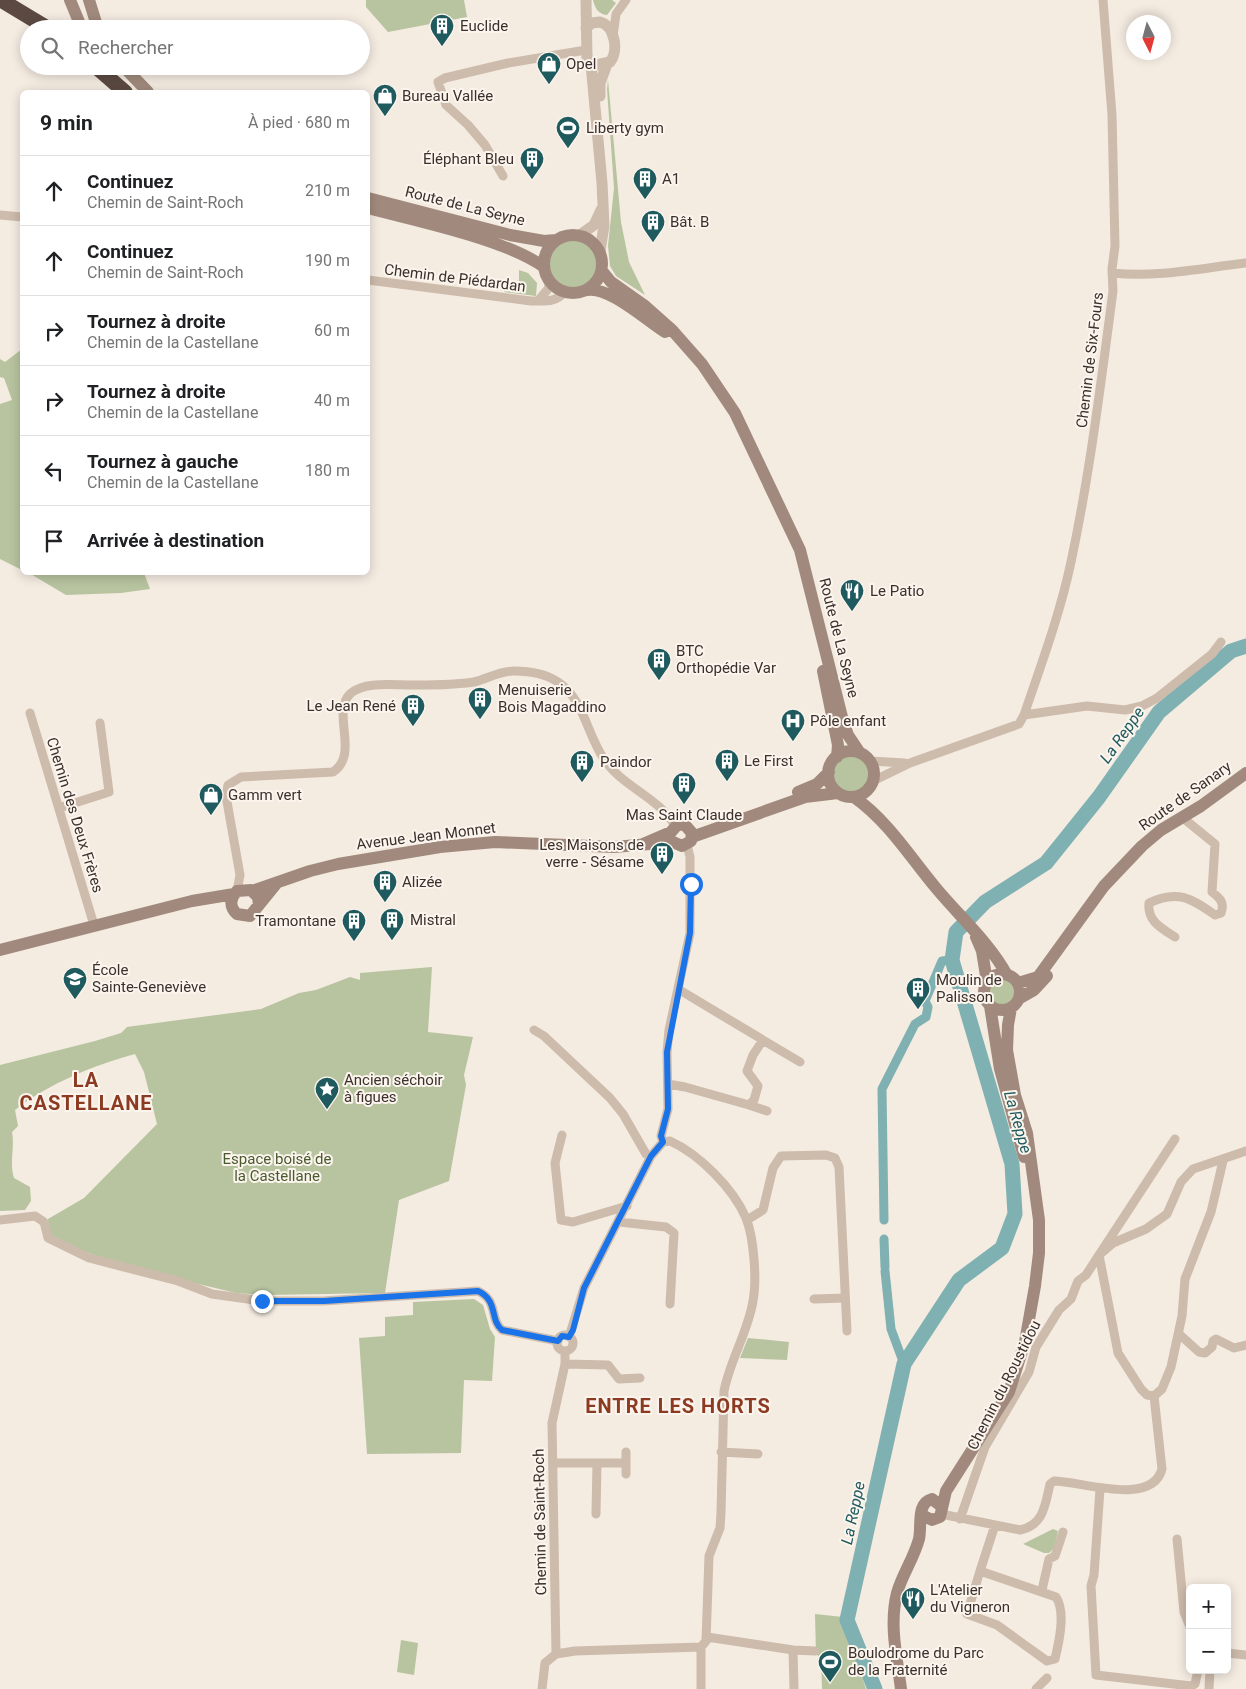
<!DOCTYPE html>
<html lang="fr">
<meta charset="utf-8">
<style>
:root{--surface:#fff;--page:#f2f2f2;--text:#202124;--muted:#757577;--line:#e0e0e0}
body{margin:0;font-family:Roboto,sans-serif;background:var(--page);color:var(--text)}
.controls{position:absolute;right:15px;bottom:15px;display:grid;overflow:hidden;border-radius:8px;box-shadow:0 2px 12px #0003}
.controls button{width:45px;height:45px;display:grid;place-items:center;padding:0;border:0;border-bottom:1px solid var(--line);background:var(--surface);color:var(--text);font:25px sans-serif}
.compass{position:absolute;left:1126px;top:15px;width:45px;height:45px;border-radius:50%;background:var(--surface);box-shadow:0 2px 12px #0003;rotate:174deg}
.stop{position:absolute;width:15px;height:15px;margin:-11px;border:4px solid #1a73e8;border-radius:50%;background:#fff}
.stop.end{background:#1a73e8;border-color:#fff;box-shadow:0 1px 5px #0008}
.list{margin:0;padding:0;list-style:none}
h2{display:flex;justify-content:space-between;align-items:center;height:65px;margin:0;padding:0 20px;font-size:21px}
h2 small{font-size:16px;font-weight:400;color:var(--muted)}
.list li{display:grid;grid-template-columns:32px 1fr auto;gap:15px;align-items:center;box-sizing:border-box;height:70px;padding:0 20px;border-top:1px solid var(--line)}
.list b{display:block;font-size:19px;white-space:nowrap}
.list p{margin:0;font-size:16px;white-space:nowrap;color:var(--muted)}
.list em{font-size:16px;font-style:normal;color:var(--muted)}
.icon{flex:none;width:28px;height:28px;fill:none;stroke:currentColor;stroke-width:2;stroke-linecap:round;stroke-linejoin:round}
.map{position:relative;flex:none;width:1246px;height:1689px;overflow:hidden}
.search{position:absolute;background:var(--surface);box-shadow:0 2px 12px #0003;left:20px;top:20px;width:350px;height:55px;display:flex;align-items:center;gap:12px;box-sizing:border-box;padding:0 18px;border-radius:28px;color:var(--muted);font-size:19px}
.panel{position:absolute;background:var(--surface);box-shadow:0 2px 12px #0003;left:20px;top:90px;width:350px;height:485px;border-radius:8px}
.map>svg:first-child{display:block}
.green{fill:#b8c4a0}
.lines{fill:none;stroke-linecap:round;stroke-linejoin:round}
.canal{stroke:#7fb0b2;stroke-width:9}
.river{stroke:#7fb0b2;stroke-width:15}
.minor{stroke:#cdbbac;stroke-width:9}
.tertiary{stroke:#cdbbac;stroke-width:11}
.secondary{stroke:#a18a7d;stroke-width:12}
.motorway{stroke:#5c4a42;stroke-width:15}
.route{stroke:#1a73e8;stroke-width:6}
.labels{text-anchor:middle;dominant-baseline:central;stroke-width:4;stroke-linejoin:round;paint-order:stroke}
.poi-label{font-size:15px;fill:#3b302b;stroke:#fbf5ee;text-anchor:start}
.street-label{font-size:15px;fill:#3b302b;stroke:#fbf5ee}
.park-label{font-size:15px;fill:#4a5a2e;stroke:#fbf5ee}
.water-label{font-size:16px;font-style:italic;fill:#1f5a5e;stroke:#fbf5ee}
.district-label{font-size:20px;font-weight:bold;letter-spacing:1px;fill:#8c3b22;stroke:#fbf5ee}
</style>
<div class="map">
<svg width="1246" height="1689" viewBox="0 0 1246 1689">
<rect width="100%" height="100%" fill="#f4ebe1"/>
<path class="green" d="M366,0H464L467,17L388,32L366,7Z
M593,0H612L616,3L607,15C598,14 595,8 593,0Z
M608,80L621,222L629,262L645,295L616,276L610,266L608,246L614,188L607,89Z
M544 264a29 29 0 1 1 58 0a29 29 0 1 1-58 0Z
M519,270L528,273L537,283L536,296L504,292L505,290H519Z
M22,349V570L0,559V404L12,400L4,378L0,377V359L5,362Z
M29,573H144L150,589L121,593L66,595Z
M828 774a23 23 0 1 1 46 0a23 23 0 1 1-46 0Z
M432,967L428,1032L473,1037L464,1075L466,1085L449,1181L399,1200L385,1293L263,1295L236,1293L123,1266L49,1238L48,1219L84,1198L157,1124L144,1072L135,1054C92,1066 50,1083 15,1110L18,1126L12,1132C15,1148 9,1163 14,1178L30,1187L31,1201L25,1210L0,1211V1065L95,1041L121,1033L127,1027L134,1026L261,1009L299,993L316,990L350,977L360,980V973Z
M984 992a18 18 0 1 1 36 0a18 18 0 1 1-36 0Z
M474,1299L483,1305L490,1329L495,1337L492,1381L464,1380L461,1453L367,1454L359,1338L385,1336V1317L413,1315V1302Z
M748,1338L789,1342L787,1360L740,1358Z
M1053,1529L1058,1531L1054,1548L1049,1553H1044L1023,1544Z
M815,1614L843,1617L866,1689H822L821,1658L816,1654Z
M401,1640L418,1643L414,1675L397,1672Z"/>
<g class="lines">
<path class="canal" d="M884,1220L882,1089L915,1024L926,1017L928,1007L925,1001L942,961L952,960
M884,1239L885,1267
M885,1271L891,1329L904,1364"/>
<path class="river" d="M875,1689L847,1620L904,1364L959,1280L1002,1248L1015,1214L1012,1164L952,960L956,932L985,902L1046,863L1099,797L1159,712L1231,651L1246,646"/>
<path class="minor" d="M613,36L616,14L626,0
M503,176L485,145L468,125L446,105L438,82L445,78L508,63L586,50
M0,215L22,217
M1112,273C1157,278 1202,268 1246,263
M368,280L531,301C545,301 555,303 565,292
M538,301L548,289L550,281
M30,713L94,925
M1024,715L1087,706L1125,710L1142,706L1157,698L1212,654L1221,642
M870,761L905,763
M873,781L910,763L1019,724L1024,715C1041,665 1060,614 1071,562C1090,473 1101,382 1113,291L1112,269L1115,246L1112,115L1103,0
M59,808L109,792L100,723
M237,891L240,875L226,796L228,785L241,777L333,772C360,754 331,713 350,694C365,680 398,686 417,685C435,685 455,685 474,682C487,679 499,671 514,671C528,671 546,674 558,682C584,699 587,735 604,759C622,787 659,797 675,826
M1175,937C1161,928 1147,921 1149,903C1178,889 1192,899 1215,915L1221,913C1225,903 1220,898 1212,892L1215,844L1183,818
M534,1030L544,1036L610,1098L623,1114L646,1154L651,1156
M763,1040L800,1062
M668,1084L685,1087L749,1105L754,1100L758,1086L747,1071L753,1055L763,1040L678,989
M749,1105L767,1111
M562,1135L555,1163L561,1220L573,1222L627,1206
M1175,1139L1099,1255L1118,1353L1141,1389L1147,1395L1154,1396L1162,1389L1171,1367L1182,1316L1185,1279L1211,1212L1223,1161
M670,1141L663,1142L661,1136L668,1109L667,1052L669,1030L690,933V857L687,845
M0,1220L35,1216L44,1222L48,1238L89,1258L178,1281L212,1294L262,1301H323L478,1291C499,1301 489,1319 502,1330L558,1341
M747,1220L763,1210L773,1168L781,1156L826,1155L835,1158L839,1167L847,1331
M619,1222L666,1227L674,1233L670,1304
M814,1299L845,1298
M1179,1334L1199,1352L1205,1353L1212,1347L1213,1341L1216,1339L1234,1348L1246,1345
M557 1343a8 8 0 1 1 16 0a8 8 0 1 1-16 0Z
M569,1337L584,1288L651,1156L663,1142
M565,1364L608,1365L619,1379L640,1378
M721,1452L758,1454
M553,1463H626
M626,1474V1452
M1100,1489L1094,1575L1091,1586L1096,1675L1191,1686L1195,1684L1198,1670
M596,1514L597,1463
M941,1514L1020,1530C1044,1525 1045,1505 1050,1484L1054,1481C1081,1481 1152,1507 1162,1469L1154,1396
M960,1519L985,1447L1029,1372L1036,1347L1059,1310L1071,1299L1078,1281L1086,1275L1099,1255L1113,1243L1146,1229L1167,1214L1181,1182L1193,1169L1246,1151
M1177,1539L1184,1612L1190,1627
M980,1571L967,1614L997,1625L1047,1661L1055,1659C1059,1642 1066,1612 1056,1597L980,1571L995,1525
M1042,1590L1049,1559L1055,1556L1063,1532
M707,1637L793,1650L815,1651
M701,1647V1689
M793,1650L794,1689
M1227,1653L1246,1655
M556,1654L552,1423L565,1364V1351
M542,1689L545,1663L556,1654L575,1651L701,1647L706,1641L709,1556L720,1528L721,1513L724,1391C730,1360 748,1332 753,1301C757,1280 754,1238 746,1218C733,1188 699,1154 670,1141
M1036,1689L1047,1678
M1209,1689L1210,1670"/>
<path class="tertiary" d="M586,0L587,58L596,65L610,62C619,51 615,26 600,22L592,23L586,28
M591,64L602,183L604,226L600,251
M600,96V83L607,64
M580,235L594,225L601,210"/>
<path class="secondary" d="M70,0L82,29
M89,0L98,29
M123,66L148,92
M368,198L510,235L544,241L556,240
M368,208C416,221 505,239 544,267
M544 264a29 29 0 1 1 58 0a29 29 0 1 1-58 0Z
M602,271L611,282L645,306L672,330L702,364L735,413L800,550L843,721L848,735L860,753
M587,290C609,286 646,320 665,332
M823,671L838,745L837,757
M828 774a23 23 0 1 1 46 0a23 23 0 1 1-46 0Z
M798,792L817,784L829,772
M854,797C888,821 910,857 936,888C960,917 989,942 1007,975
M692,837L805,797L838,793
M252,891L310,871L338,864L440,847L495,842L614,847L673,842L682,846L691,841L692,833L685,825L678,824L671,832L643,844
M259,905L258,897L251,890L237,891C230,898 229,907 237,914L250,916L276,884
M976,937L982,951L987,982
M0,950L192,901L234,894
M984 992a18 18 0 1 1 36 0a18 18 0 1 1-36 0Z
M1018,983L1038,977L1104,886L1142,846L1161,830L1201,806L1246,773
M1020,998L1034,990L1047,976
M990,1006L1000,1069L1024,1157
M922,1515L932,1520L940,1517L946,1491L1009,1392L1025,1342L1035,1286L1039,1253V1220L1027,1133L1015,1095L1007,1050L1008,1025L1011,1008
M901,1689C897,1658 889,1624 897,1593C902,1575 914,1558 919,1539C922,1526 916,1503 932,1499L941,1506"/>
<path class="motorway" d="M1,0L49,29
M95,66L125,92"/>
</g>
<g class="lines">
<path class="route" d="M262,1301H324L478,1291C499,1301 489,1319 502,1330L558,1341L562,1336L569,1337L573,1330L584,1288L651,1156L663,1142L661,1136L668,1109L667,1052L690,933L691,884"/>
</g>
<defs>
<symbol id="building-pin" viewBox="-11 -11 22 30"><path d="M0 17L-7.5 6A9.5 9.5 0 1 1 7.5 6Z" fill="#1f5a5e" stroke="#fbf5ee"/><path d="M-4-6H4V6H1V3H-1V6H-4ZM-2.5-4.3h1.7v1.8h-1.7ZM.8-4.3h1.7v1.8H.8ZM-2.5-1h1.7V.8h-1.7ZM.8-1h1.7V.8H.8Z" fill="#fff"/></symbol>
<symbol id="shop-pin" viewBox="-11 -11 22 30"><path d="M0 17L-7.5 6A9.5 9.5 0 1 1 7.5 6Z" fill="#1f5a5e" stroke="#fbf5ee"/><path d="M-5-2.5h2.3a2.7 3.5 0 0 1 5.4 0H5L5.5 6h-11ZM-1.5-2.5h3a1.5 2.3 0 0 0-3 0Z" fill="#fff"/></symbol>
<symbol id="stadium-pin" viewBox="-11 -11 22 30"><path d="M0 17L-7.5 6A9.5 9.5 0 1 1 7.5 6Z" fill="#1f5a5e" stroke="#fbf5ee"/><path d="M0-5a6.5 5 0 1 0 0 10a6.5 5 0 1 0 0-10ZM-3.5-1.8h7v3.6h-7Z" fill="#fff"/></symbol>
<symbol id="restaurant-pin" viewBox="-11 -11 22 30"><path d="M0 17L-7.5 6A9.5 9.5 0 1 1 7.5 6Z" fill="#1f5a5e" stroke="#fbf5ee"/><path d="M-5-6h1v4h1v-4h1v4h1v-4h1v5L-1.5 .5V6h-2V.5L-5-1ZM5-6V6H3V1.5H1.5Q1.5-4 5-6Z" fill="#fff"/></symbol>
<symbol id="hospital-pin" viewBox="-11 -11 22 30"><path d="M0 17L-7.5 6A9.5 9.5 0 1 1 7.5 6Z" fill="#1f5a5e" stroke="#fbf5ee"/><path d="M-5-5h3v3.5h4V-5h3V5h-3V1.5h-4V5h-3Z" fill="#fff"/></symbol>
<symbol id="school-pin" viewBox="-11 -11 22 30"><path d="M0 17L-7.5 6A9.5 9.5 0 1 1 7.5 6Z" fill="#1f5a5e" stroke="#fbf5ee"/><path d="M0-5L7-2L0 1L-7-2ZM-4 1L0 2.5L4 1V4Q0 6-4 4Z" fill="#fff"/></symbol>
<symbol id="sight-pin" viewBox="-11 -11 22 30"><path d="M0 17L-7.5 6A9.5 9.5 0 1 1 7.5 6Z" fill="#1f5a5e" stroke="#fbf5ee"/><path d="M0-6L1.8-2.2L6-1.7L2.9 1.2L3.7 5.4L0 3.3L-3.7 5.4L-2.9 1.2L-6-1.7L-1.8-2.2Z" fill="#fff"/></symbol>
</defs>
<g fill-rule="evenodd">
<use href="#building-pin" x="428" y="12" width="28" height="38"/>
<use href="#shop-pin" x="535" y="50" width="28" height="38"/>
<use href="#shop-pin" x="371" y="82" width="28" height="38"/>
<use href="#stadium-pin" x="554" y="114" width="28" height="38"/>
<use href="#building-pin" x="518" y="145" width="28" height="38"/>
<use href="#building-pin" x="631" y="165" width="28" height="38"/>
<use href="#building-pin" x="639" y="208" width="28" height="38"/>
<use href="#restaurant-pin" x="838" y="577" width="28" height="38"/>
<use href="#building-pin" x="645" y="646" width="28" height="38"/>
<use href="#building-pin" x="466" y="685" width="28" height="38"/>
<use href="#building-pin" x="399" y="692" width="28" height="38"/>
<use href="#hospital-pin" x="779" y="707" width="28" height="38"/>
<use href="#building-pin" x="713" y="747" width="28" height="38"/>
<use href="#building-pin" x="568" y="748" width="28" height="38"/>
<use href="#building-pin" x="670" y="770" width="28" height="38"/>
<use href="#shop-pin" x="197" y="781" width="28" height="38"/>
<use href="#building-pin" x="648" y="840" width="28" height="38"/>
<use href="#building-pin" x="371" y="868" width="28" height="38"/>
<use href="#building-pin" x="378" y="906" width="28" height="38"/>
<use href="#building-pin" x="340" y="907" width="28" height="38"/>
<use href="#school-pin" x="61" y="965" width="28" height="38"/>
<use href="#building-pin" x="904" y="975" width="28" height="38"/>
<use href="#sight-pin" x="313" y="1075" width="28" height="38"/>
<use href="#restaurant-pin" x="899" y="1585" width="28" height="38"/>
<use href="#stadium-pin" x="816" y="1648" width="28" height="38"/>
</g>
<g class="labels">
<g class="poi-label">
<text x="460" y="26">Euclide</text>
<text x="566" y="64">Opel</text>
<text x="402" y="96">Bureau Vallée</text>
<text x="586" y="128">Liberty gym</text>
<text x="514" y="159" text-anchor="end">Éléphant Bleu</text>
<text x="662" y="179">A1</text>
<text x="670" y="222">Bât. B</text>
<text x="870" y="591">Le Patio</text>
<text x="676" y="651">BTC<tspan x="676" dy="17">Orthopédie Var</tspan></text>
<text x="498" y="690">Menuiserie<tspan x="498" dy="17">Bois Magaddino</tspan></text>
<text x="396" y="706" text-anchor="end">Le Jean René</text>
<text x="810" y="721">Pôle enfant</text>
<text x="744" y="761">Le First</text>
<text x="600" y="762">Paindor</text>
<text x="228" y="795">Gamm vert</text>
<text x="684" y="815" text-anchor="middle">Mas Saint Claude</text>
<text x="644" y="845" text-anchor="end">Les Maisons de<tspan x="644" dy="17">verre - Sésame</tspan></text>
<text x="402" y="882">Alizée</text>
<text x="410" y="920">Mistral</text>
<text x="336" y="921" text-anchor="end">Tramontane</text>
<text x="92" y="970">École<tspan x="92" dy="17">Sainte-Geneviève</tspan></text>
<text x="936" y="980">Moulin de<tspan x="936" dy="17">Palisson</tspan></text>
<text x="344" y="1080">Ancien séchoir<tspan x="344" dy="17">à figues</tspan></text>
<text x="930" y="1590">L'Atelier<tspan x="930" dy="17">du Vigneron</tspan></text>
<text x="848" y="1653">Boulodrome du Parc<tspan x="848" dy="17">de la Fraternité</tspan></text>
</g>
<g class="street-label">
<text transform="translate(465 206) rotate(14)">Route de La Seyne</text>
<text transform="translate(455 278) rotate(7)">Chemin de Piédardan</text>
<text transform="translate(1090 360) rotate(-83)">Chemin de Six-Fours</text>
<text transform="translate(839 638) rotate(76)">Route de La Seyne</text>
<text transform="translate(1185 796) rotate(-35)">Route de Sanary</text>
<text transform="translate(75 815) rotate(73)">Chemin des Deux Frères</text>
<text transform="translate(426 836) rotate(-7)">Avenue Jean Monnet</text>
<text transform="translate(1004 1385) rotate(-63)">Chemin du Roustidou</text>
<text transform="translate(540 1522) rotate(-91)">Chemin de Saint-Roch</text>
</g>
<g class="park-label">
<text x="277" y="1159">Espace boisé de<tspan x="277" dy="17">la Castellane</tspan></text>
</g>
<g class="water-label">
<text transform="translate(1122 735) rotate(-55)">La Reppe</text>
<text transform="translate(1018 1122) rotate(74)">La Reppe</text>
<text transform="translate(853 1513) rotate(-78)">La Reppe</text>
</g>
<g class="district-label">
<text x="86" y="1080">LA<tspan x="86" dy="23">CASTELLANE</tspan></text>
<text x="678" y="1406">ENTRE LES HORTS</text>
</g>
</g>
</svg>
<div class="controls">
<button>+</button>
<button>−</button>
</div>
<svg class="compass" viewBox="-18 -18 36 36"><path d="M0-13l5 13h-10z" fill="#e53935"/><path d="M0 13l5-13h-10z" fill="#757577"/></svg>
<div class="stop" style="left:691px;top:884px"></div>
<div class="stop end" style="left:262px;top:1301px"></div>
<div class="search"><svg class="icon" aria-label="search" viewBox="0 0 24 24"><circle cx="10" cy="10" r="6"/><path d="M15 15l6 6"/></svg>Rechercher</div>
<section class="panel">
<h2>9 min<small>À pied · 680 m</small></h2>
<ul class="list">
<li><svg class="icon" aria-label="ahead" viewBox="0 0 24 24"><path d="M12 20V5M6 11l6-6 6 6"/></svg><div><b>Continuez</b><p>Chemin de Saint-Roch</p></div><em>210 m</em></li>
<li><svg class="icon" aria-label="ahead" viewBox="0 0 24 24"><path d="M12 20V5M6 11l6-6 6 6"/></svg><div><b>Continuez</b><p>Chemin de Saint-Roch</p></div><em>190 m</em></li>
<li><svg class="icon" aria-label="right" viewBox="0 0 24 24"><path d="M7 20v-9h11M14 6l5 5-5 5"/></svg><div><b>Tournez à droite</b><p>Chemin de la Castellane</p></div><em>60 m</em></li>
<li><svg class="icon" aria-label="right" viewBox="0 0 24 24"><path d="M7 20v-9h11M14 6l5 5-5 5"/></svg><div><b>Tournez à droite</b><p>Chemin de la Castellane</p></div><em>40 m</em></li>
<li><svg class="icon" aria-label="left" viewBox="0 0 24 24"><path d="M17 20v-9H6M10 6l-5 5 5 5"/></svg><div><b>Tournez à gauche</b><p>Chemin de la Castellane</p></div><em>180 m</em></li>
<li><svg class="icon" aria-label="arrive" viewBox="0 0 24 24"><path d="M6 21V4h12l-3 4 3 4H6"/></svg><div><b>Arrivée à destination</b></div></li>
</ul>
</section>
</div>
